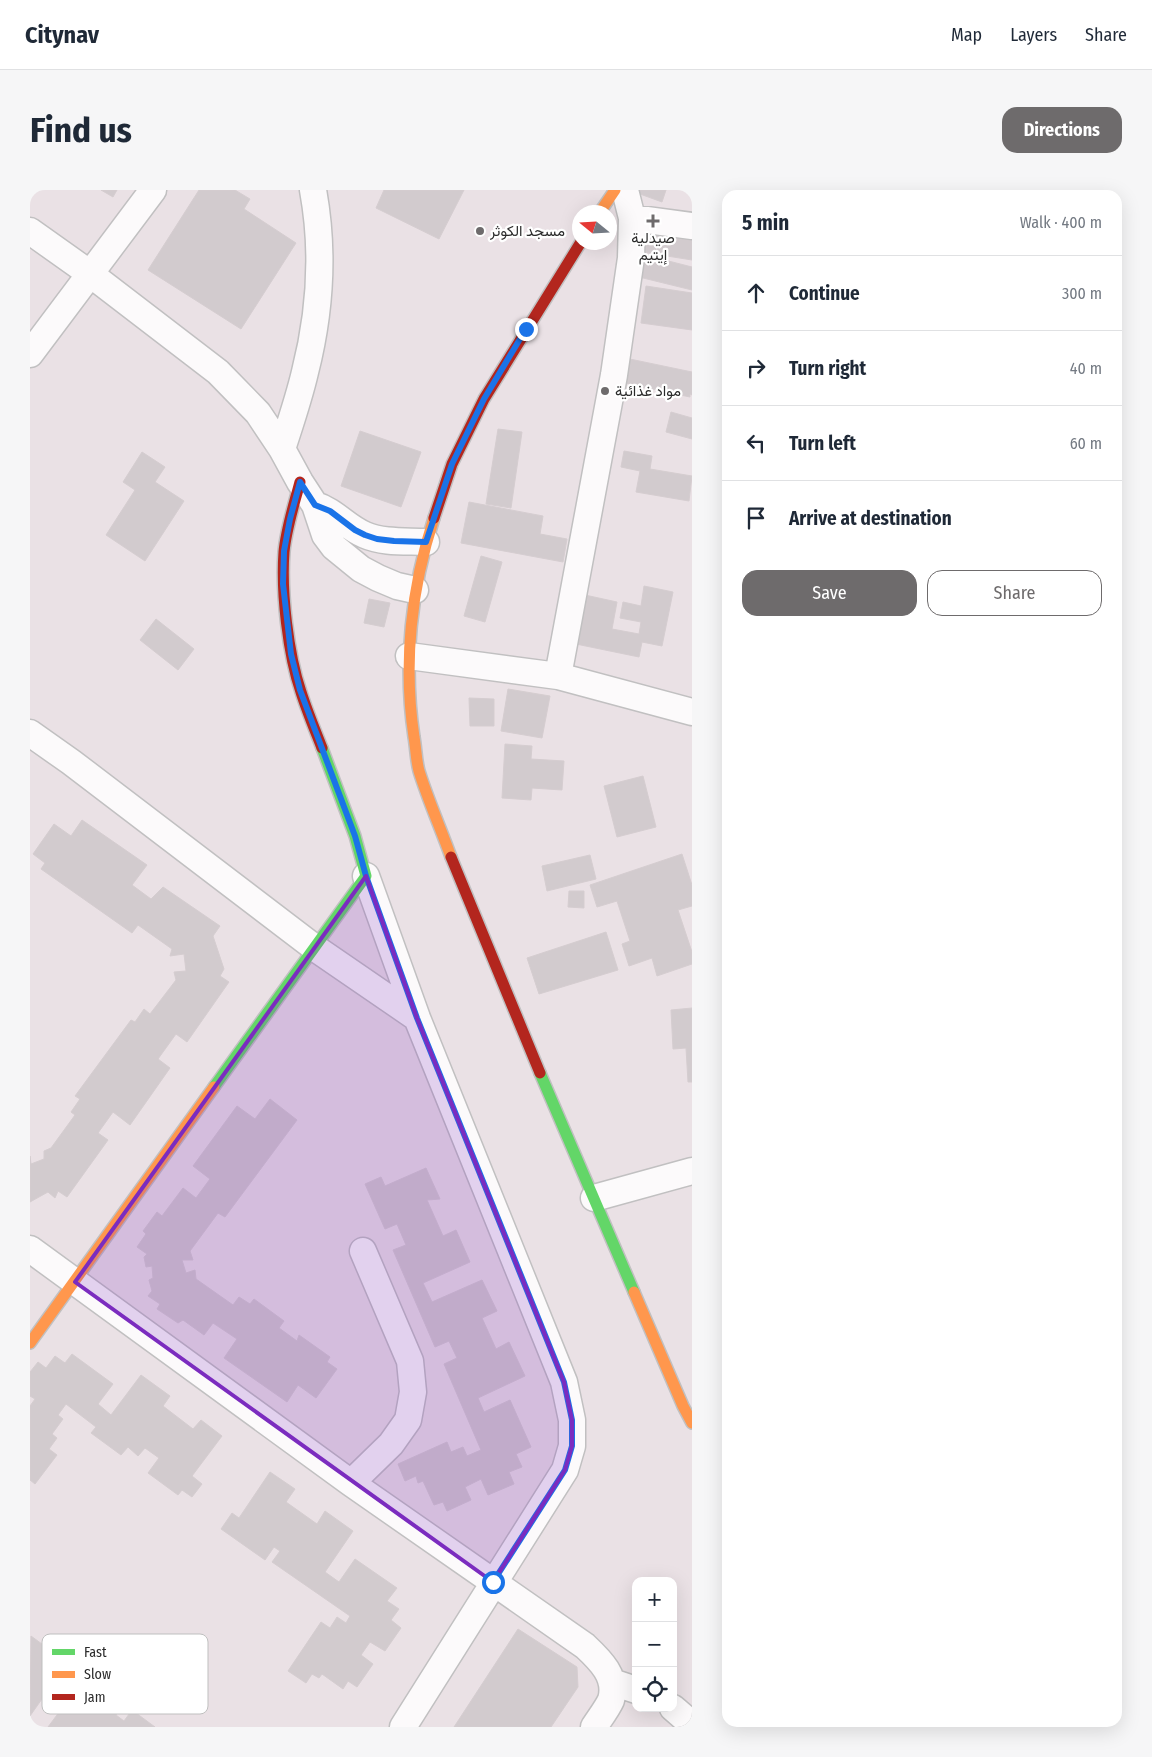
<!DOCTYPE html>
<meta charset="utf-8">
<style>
:root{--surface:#fff;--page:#f6f6f7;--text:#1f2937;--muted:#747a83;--line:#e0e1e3;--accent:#6e6b6c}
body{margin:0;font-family:"Fira Sans Condensed",Vazirmatn,sans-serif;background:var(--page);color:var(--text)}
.controls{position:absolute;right:15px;bottom:15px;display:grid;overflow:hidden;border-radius:10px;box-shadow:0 5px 20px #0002}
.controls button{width:45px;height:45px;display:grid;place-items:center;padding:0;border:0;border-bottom:1px solid var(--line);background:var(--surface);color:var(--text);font:25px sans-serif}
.compass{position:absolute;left:542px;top:15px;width:45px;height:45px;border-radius:50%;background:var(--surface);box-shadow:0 5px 20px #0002;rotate:288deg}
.stop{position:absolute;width:15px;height:15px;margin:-11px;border:4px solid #1a73e8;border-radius:50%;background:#fff}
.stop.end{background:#1a73e8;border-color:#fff;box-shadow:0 1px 5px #0008}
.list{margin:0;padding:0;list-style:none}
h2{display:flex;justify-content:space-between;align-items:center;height:65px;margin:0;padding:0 20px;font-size:21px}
h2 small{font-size:16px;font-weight:400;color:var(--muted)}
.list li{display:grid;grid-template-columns:32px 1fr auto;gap:15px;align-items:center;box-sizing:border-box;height:75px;padding:0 20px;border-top:1px solid var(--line)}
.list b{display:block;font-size:19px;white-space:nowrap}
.list em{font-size:16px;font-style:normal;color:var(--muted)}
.actions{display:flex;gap:10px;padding:15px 20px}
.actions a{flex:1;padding:11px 0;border:1px solid var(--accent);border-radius:15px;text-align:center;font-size:18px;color:var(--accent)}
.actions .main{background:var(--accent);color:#fff}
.icon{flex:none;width:28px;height:28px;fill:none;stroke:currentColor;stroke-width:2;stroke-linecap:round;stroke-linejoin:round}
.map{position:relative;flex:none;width:662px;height:1537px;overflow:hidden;border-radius:15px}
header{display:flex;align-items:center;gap:30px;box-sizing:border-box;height:70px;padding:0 25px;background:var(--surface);border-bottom:1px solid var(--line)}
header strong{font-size:24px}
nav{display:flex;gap:28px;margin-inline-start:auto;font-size:18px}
.intro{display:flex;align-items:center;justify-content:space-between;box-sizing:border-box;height:120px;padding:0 30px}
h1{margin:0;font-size:35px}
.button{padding:12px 22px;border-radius:15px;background:var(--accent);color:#fff;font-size:18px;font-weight:700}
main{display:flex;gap:30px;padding:0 30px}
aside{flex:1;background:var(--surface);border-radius:15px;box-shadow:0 5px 20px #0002}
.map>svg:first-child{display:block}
.building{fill:#d2cbce;stroke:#d5cdd0}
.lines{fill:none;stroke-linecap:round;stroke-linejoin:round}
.street-casing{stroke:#c1c0c1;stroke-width:29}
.fast-casing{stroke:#c1c0c1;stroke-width:14}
.slow-casing{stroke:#c1c0c1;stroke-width:14}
.jam-casing{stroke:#c1c0c1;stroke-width:14}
.street{stroke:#fcfafb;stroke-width:26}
.fast{stroke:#63d668;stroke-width:11}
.slow{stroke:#ff974d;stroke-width:11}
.jam{stroke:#b3261e;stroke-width:11}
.route{stroke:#1a73e8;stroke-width:6}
.marked{fill:#7b2cbf;fill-opacity:0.2;stroke:#7b2cbf;stroke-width:4;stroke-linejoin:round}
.poi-dot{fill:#6e6b6c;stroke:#fff;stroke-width:2}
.labels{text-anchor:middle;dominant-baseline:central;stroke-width:4.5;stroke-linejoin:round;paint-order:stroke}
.poi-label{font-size:15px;fill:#2b2b2b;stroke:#fff;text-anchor:start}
.key{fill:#fff;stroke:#bfbfbf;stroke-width:1}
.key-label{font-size:14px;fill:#2b2b2b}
</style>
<header>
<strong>Citynav</strong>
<nav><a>Map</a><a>Layers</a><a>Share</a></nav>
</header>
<div class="intro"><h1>Find us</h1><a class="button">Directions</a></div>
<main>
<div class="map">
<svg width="662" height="1537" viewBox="0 0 662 1537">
<rect width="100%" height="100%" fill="#eae1e5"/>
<path class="building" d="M71,0H87L83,7Z
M169,0H205L220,9L214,19L266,53L211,139L118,80Z
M354,0H434L409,49L346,18Z
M599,0H636L632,12Z
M662,26V70L612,62L616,34Z
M615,65L662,77V100L609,87Z
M616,96L662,103V140L611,133Z
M595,168L662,182V205L660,204V207L590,192Z
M641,222L662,228V249L636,242Z
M468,239L492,242L481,318L456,314Z
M330,241L391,262L371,317L311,296Z
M594,261L622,266L620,279L662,286L659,311L606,302L610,281L591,277Z
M112,262L135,277L125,292L154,311L115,371L76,345L105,300L93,292Z
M439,312L513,326L510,344L537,349L533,372L431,353Z
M451,366L472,372L455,432L434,426Z
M614,396L643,402L632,456L612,452L609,467L546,454L555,405L587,412L582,439L609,444L611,432L590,428L593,412L611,416Z
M339,409L360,413L354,437L334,433Z
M126,429L164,459L148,480L110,450Z
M478,499L520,506L512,548L471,541Z
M439,508L464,509V536H440Z
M475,554L502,556L501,569L534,571L532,600L502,598L501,610L472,608Z
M613,586L626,637L587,647L574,596Z
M52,630L117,675L102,695L121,709L133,697L190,736L183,746L194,779L190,786L199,792L157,852L146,844L128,869L140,878L100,935L83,922L68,943L78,950L37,1007L28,1001L25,1008L18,1002L0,1012V966L1,974L14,969V961L21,958L45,925L41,922L50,909L45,906L101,830L105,832L114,819L120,824L146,790L144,782L156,781L154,764L140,766L142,759L108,735L102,743L11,679L15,673L3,664L24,634L41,646Z
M652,664L662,695V716L648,720L662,762V774L627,786L622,768L599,776L592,754L600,751L587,711L567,717L560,695Z
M560,665L566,689L517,701L512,676Z
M539,701H554V718L538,717Z
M576,742L588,780L509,804L497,768Z
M662,818V892H658L656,858L643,859L641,820Z
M240,909L267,930L195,1027L188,1023L160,1061L163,1070H152L156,1083L165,1080L166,1089L203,1115L209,1107L220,1114L224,1109L254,1131L249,1138L267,1151L269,1145L300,1167L297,1172L307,1179L286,1208L268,1195L257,1212L194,1168L207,1149L183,1133L174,1145L153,1130L148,1133L127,1119L130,1114L118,1106L122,1101L119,1090L123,1088L122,1076L116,1077L114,1067L117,1064L107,1057L116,1044L113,1041L127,1022L132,1026L153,998L166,1008L180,989L163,976L207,916L225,929Z
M396,978L410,1009L397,1010L413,1046L426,1040L440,1072L393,1093L402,1112L452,1090L467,1121L452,1128L466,1159L479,1152L495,1186L448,1208L454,1222L480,1210L501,1257L486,1264L492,1277L479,1282L484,1294L458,1305L451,1289L435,1297L441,1310L417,1321L413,1312L404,1315L393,1291L388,1293L386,1286L375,1291L368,1274L417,1252L421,1262L433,1257L437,1266L451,1260L414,1174L427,1168L419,1151L405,1157L363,1060L376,1055L367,1034L355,1039L335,994L351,987L355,996Z
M42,1164L83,1194L68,1214L81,1225L111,1185L140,1206L133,1216L163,1239L171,1230L192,1246L162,1286L172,1294L162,1307L152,1300L148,1305L118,1283L129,1268L115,1258L108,1266L98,1257L91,1265L61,1243L66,1237L36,1214L28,1225L33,1229L22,1244L27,1248L19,1259L27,1265L5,1294L0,1290V1216L5,1209L0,1206V1182L8,1172L16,1178L25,1166L35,1173Z
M240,1282L265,1299L256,1312L287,1334L295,1321L323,1341L295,1382L309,1392L325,1369L367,1398L357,1411L369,1419L361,1430L371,1438L355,1461L340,1452L331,1465L343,1474L327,1497L318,1491L313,1499L292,1484L289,1488L282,1484L276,1493L258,1481L291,1432L300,1438L307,1427L316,1433L320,1426L242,1372L250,1361L244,1357L235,1370L191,1339L202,1323L209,1328Z
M488,1439L547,1477L548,1497L521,1537H424Z
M1,1446L94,1514L86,1525L94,1531L102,1520L125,1537H18L44,1502L26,1489L0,1526Z"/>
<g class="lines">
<defs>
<path id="street" d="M602,28L662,36
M0,41L59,83L188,182L228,223L252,259L270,292L285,315L295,345L304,357L331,379L348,388L367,396L385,400
M0,164L123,0
M252,259C260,234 269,208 275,182C290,123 294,60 283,0
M285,315C305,321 316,337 335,345C353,353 376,351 396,352
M379,466L528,486L662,522
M528,486L584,185L601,68L602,28L595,0
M0,543L41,572L285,758L387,828
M336,686L387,828L534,1192L542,1230V1256L535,1280L373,1537
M564,1008L662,981
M0,1059L321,1293L555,1456C570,1470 588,1487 581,1510C577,1519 569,1529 564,1537
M321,1293L361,1254L378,1230L383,1202L380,1171L333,1061
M582,1492L606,1500
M643,1518L658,1531L661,1537"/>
<path id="fast" d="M510,883L604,1102
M184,897L336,686L325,646L292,558"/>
<path id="slow" d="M570,22L585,0
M404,328C381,398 373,474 384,547C386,558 386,570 389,581C398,610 411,639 421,667
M604,1102L653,1216L662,1233
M0,1153L184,897"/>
<path id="jam" d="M270,292C264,315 256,339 254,362C251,402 258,464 271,502C277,521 285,540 292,558
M404,328L422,274L454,209L551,52
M421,667L510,883"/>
</defs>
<use href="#street" class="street-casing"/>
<use href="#fast" class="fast-casing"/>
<use href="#slow" class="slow-casing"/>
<use href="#jam" class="jam-casing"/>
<use href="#street" class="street"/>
<use href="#fast" class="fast"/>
<use href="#slow" class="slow"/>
<use href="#jam" class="jam"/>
</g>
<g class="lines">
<path class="route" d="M463,1392L535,1280L542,1256V1230L534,1192L387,828L336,686L325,646L270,500L261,464L253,394L254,361L260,329L270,292L285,315L300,321L325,340L335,345L347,349L364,351L396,352L422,274L454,209L496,139"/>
</g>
<path class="marked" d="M336,686L387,828L534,1192L542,1230V1256L535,1280L463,1392L45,1092Z"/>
<g class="poi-dot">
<path d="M620.5 23.5h5v5h5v5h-5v5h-5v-5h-5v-5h5z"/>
<circle cx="450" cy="41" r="5"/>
<circle cx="575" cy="201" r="5"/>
</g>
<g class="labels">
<g class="poi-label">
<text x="460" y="41">مسجد الكوثر</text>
<text x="623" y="48" text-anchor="middle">صيدلية<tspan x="623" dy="17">إيتيم</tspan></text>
<text x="585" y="201">مواد غذائية</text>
</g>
</g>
<rect x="12" y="1444" width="166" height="80" rx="8" class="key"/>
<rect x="22" y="1459" width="23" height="6" fill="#63d668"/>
<rect x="22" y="1481" width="23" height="7" fill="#ff974d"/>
<rect x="22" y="1504" width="23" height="6" fill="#b3261e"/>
<g class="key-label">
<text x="54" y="1467">Fast</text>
<text x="54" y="1489">Slow</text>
<text x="54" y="1512">Jam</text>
</g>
</svg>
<div class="controls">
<button>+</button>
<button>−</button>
<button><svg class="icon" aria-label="locate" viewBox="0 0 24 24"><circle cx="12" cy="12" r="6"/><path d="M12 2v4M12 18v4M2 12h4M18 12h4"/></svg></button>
</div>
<svg class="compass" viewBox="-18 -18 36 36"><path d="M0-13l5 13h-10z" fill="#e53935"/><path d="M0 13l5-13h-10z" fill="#747a83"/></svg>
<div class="stop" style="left:463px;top:1392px"></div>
<div class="stop end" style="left:496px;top:139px"></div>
</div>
<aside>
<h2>5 min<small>Walk · 400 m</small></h2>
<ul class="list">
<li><svg class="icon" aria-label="ahead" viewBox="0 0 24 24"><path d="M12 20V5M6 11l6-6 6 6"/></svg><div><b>Continue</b></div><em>300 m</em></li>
<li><svg class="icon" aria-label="right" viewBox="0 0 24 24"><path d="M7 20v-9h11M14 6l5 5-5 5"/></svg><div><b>Turn right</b></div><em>40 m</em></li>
<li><svg class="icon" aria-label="left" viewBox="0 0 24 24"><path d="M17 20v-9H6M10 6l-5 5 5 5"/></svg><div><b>Turn left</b></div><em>60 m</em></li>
<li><svg class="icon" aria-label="arrive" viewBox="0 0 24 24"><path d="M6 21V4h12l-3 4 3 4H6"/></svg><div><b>Arrive at destination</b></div></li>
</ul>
<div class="actions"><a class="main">Save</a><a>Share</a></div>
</aside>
</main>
